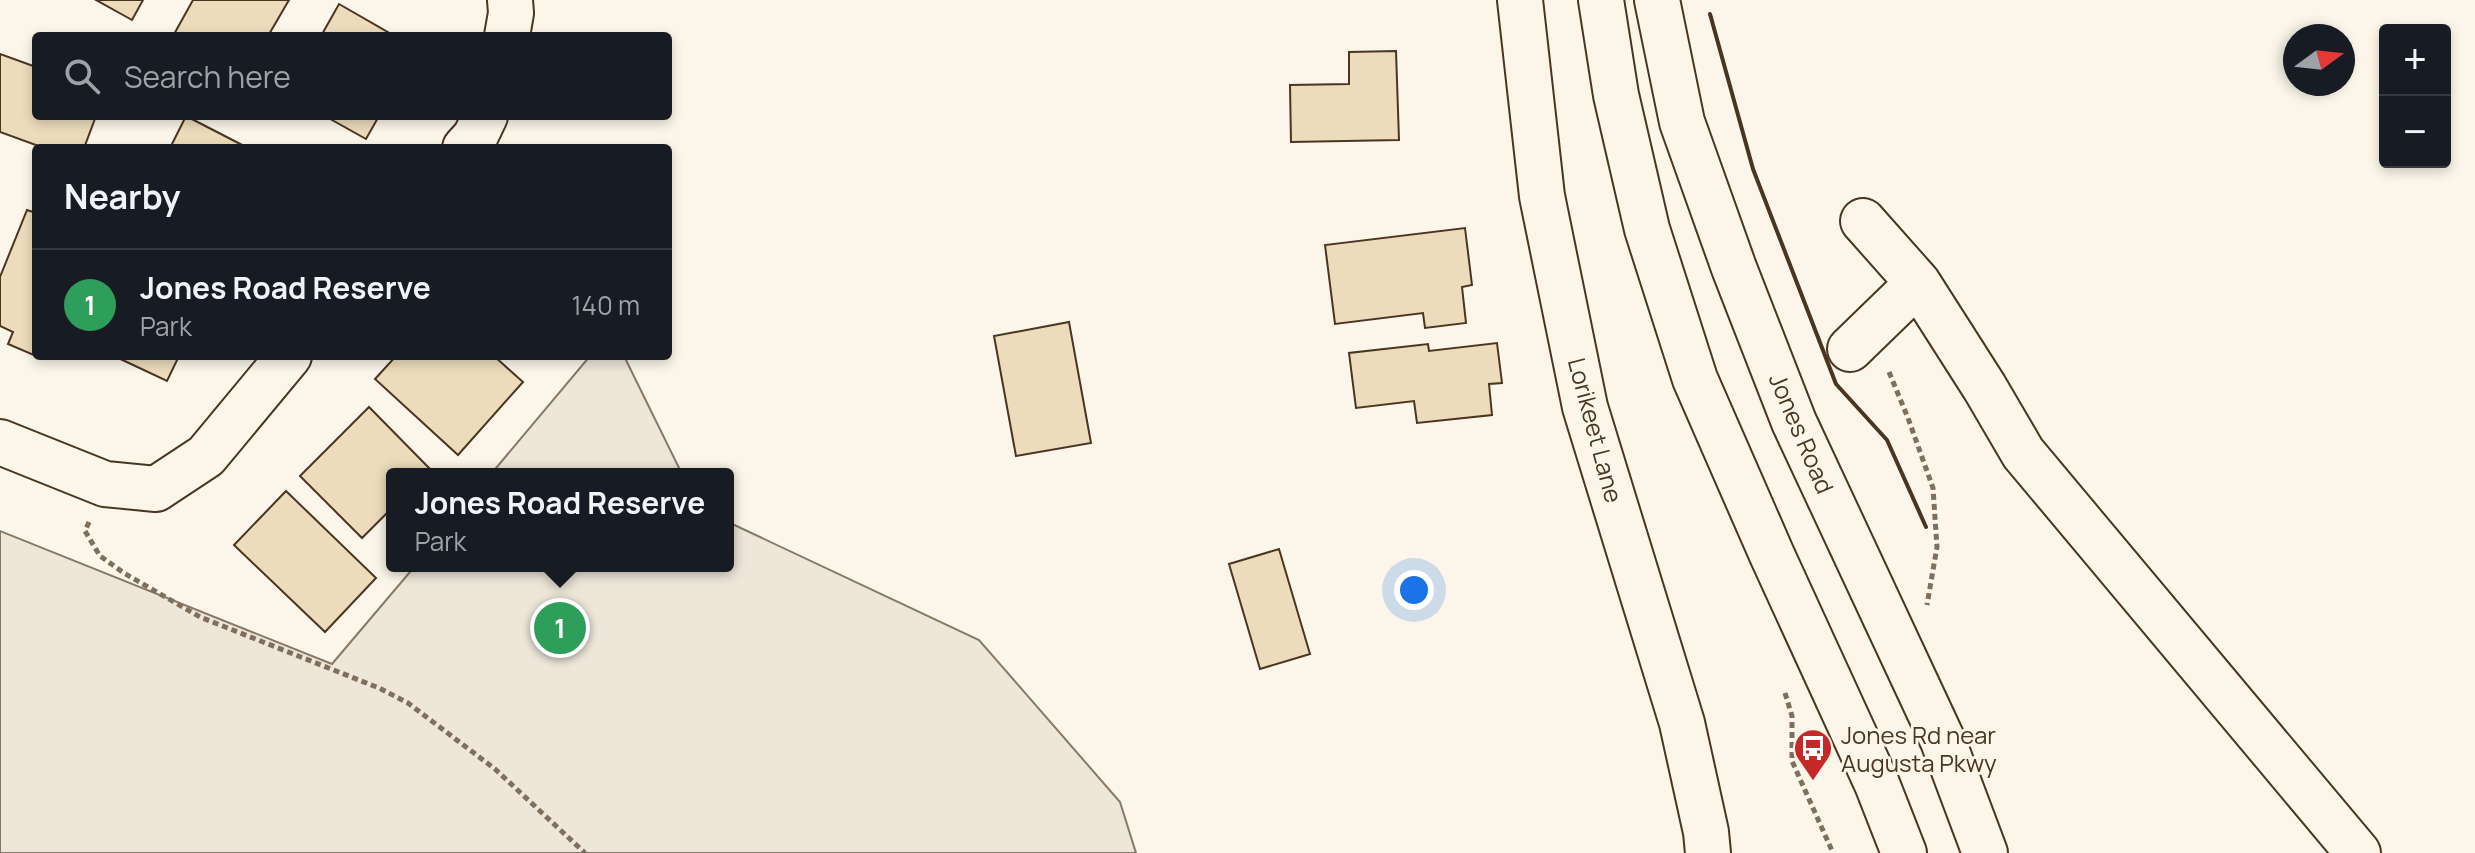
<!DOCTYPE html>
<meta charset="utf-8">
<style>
:root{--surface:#171b24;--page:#242831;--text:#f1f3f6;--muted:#9ea1a6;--line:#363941;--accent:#c62828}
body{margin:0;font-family:Manrope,sans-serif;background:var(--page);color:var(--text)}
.controls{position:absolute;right:24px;top:24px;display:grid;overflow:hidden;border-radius:8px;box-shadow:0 4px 12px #0003}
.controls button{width:72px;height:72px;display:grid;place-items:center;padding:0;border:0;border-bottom:2px solid var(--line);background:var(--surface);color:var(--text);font:40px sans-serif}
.compass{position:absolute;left:2283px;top:24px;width:72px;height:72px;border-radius:50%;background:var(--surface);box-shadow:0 4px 12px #0003;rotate:75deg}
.you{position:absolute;left:1414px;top:590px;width:28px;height:28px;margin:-20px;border:6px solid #fff;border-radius:50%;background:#1a73e8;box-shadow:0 0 0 12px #1a73e833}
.badge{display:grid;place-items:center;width:52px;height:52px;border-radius:50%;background:var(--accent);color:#fff;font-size:26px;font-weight:700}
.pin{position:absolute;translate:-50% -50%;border:4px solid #fff;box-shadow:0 2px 8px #0006}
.popup{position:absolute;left:386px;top:468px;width:348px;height:104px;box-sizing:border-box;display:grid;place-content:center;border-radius:8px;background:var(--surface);filter:drop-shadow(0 2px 6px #0005);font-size:26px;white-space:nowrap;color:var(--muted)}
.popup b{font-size:30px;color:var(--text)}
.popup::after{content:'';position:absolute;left:50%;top:100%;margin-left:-16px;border:16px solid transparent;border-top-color:var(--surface)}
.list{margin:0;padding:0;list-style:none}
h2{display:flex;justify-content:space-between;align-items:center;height:104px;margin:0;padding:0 32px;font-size:34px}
h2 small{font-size:26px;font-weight:400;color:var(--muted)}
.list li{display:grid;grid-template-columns:52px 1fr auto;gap:24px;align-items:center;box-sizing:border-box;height:112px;padding:0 32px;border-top:2px solid var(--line)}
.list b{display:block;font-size:30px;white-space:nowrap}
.list p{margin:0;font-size:26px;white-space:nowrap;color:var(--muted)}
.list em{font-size:26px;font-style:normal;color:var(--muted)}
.icon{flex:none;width:44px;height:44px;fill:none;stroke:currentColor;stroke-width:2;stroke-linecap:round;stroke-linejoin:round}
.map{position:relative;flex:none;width:2475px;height:853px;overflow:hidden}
.search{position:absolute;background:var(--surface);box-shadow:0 4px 12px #0003;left:32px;top:32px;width:640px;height:88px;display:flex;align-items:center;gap:20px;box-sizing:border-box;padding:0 28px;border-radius:8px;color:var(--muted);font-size:30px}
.panel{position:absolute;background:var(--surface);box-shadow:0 4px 12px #0003;left:32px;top:144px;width:640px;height:216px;border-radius:8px}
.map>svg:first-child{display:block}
.green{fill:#ede6d9;stroke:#887966;stroke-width:2}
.building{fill:#ecdcbc;stroke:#4a3520;stroke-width:2}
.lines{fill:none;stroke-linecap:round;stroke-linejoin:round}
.minor-casing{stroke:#4a3520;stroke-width:48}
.major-casing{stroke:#4a3520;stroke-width:48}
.path{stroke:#7f6f5c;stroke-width:5;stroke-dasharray:6 4;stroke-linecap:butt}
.minor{stroke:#fbf6e9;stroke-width:44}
.major{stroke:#fbf6e9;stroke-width:44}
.wall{stroke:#4a3520;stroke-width:4}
.labels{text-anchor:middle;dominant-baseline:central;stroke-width:6;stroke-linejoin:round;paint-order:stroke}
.street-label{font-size:24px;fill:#4a3520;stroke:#fbf6e9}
.poi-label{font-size:24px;fill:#4a3520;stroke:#fbf6e9;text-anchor:start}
</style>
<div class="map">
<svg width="2475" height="853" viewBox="0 0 2475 853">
<rect width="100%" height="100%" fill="#fbf6e9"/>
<path class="green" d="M590,356H624L682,474H491Z
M728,522L979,640L1120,802L1136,853H0V531L332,664L415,566H728Z"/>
<path class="building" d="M96,0H143L132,20Z
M193,0H289L268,36H173Z
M339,4L391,34L390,36H321Z
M1396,51L1399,140L1291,142L1290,85L1349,84V52Z
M0,54L36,67V116H96L84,148H44L0,132Z
M186,116L248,148H170Z
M325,116H379L366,139Z
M27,210L36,213V356L8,344L13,332L0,326V277Z
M1465,228L1472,285L1462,287L1466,323L1425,328L1423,313L1335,324L1325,245Z
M1069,322L1091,443L1016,456L994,336Z
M1497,343L1502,383L1489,384L1492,415L1417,423L1414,401L1356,408L1349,353L1428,344L1429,351Z
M114,356H179L167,381Z
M396,356H494L523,382L458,455L375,379Z
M369,407L431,470L426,474H392V508L362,538L300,476Z
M286,491L376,578L325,632L234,545Z
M1279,549L1310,654L1260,669L1229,564Z"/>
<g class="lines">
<defs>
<path id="minor" d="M1520,0L1542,196L1585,407L1682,723L1706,832L1708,853
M507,36L511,13L510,0
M465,148L475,137L485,116
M1863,221L1918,283L1985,388L2023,453L2358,853
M1850,349L1918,283
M0,442L105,484L156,489L206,456L289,356"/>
<path id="major" d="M1601,0L1616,95L1647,229L1695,379L1772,555L1877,784L1904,853
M1657,0L1682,122L1734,268L1794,422L1943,741L1985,853"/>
</defs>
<use href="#minor" class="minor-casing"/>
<use href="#major" class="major-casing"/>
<path class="path" d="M1889,372L1908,418L1933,488L1937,547L1927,605
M89,522L85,531L100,556L124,573L200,617L379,688L408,703L495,769L585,853
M1785,693L1792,716V761L1833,853"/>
<use href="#minor" class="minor"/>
<use href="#major" class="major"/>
<path class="wall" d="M1710,14L1753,169L1836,384L1887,440L1926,527"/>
</g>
<defs>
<symbol id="bus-pin" viewBox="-11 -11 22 30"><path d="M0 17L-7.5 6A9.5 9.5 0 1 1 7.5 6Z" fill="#c62828" stroke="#fbf6e9"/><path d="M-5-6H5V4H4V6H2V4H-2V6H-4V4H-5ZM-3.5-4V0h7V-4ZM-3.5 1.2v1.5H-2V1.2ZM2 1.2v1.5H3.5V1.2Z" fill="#fff"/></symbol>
</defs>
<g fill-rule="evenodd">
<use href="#bus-pin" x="1791" y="726" width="44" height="60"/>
</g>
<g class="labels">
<g class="street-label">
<text transform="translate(1596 430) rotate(75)">Lorikeet Lane</text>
<text transform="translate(1802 433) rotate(67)">Jones Road</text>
</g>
<g class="poi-label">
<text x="1841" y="734">Jones Rd near<tspan x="1841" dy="28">Augusta Pkwy</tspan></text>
</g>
</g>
</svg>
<div class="controls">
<button>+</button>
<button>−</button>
</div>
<svg class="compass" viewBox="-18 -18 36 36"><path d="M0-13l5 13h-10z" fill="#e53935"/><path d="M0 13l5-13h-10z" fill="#9ea1a6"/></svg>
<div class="you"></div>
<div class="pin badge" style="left:560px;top:628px;background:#2e9e5b">1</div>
<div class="popup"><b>Jones Road Reserve</b>Park</div>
<div class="search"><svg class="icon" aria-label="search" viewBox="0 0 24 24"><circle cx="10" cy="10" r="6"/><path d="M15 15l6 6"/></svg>Search here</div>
<section class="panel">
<h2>Nearby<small></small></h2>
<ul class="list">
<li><span class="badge" style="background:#2e9e5b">1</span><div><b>Jones Road Reserve</b><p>Park</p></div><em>140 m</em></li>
</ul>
</section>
</div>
